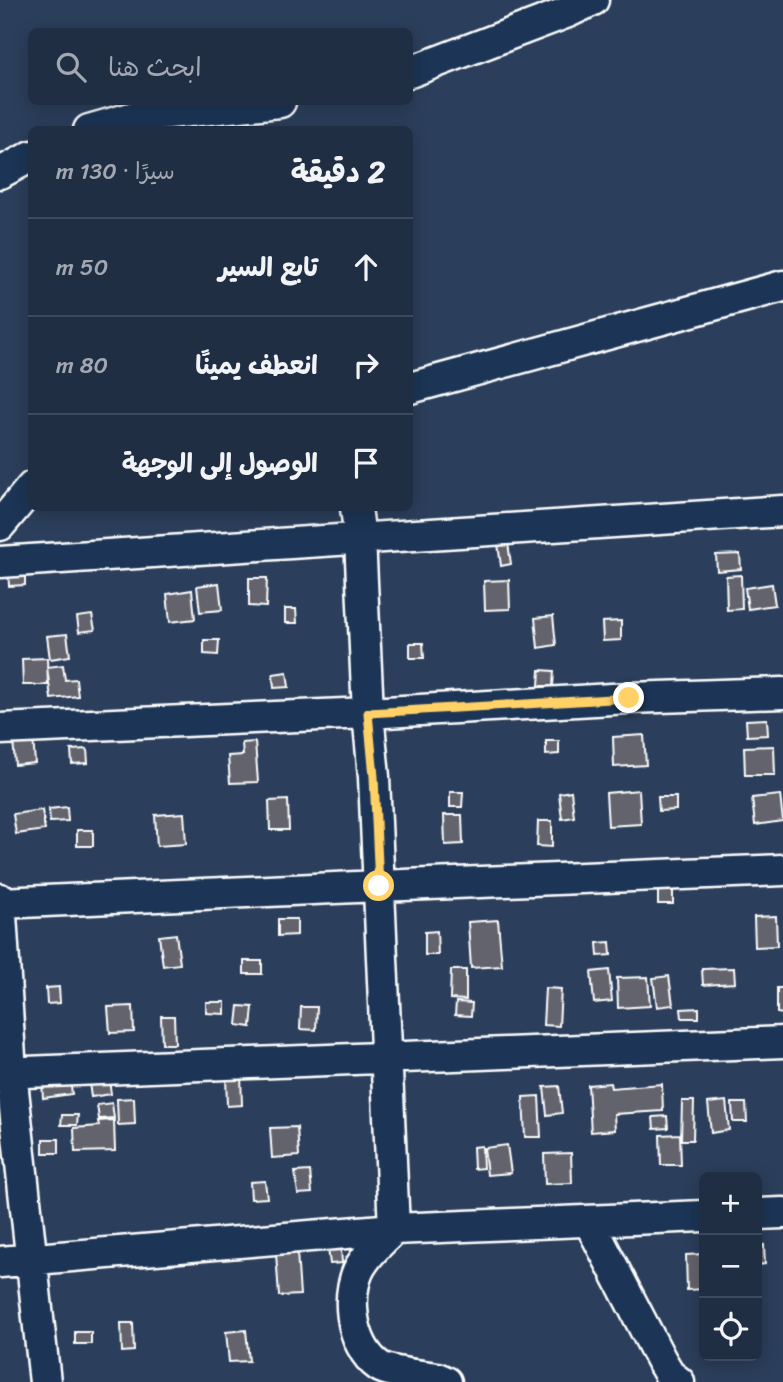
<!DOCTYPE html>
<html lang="ar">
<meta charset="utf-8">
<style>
:root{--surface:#202e44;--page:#2d3a4f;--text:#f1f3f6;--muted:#a2a8b2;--line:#3d4a5d}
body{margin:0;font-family:Sriracha,"Playpen Sans Arabic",sans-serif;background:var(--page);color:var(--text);direction:rtl}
.controls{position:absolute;right:21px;bottom:21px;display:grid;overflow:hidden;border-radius:10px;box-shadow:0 4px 18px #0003}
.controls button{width:63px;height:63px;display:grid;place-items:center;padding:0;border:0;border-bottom:2px solid var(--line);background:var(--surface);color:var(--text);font:35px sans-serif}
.stop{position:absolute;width:21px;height:21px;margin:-16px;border:5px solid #ffd166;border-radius:50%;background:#fff}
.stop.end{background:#ffd166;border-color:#fff;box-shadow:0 2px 7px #0008}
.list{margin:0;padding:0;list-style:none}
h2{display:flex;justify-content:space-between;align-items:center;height:91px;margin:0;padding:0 28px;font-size:30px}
h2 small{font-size:23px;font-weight:400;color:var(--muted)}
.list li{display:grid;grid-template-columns:46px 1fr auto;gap:21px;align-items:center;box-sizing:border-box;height:98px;padding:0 28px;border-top:2px solid var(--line)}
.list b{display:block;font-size:26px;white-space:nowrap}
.list em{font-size:23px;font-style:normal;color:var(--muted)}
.icon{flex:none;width:38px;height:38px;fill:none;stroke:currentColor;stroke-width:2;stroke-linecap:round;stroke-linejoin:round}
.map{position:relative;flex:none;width:783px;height:1382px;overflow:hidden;direction:ltr}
.search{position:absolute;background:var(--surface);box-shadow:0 4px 18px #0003;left:28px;top:28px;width:385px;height:77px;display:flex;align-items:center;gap:18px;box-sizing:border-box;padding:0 24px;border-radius:10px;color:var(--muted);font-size:26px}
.panel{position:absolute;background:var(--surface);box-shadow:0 4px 18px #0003;left:28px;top:126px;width:385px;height:385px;border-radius:10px;direction:rtl}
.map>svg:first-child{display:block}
.building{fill:#62646c;stroke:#fff;stroke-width:2}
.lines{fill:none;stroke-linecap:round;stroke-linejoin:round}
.minor-casing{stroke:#fff;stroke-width:35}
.minor{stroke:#1d3557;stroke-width:30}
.route{stroke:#ffd166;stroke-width:9}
</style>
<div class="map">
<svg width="783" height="1382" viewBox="0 0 783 1382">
<rect width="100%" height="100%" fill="#2b3e5b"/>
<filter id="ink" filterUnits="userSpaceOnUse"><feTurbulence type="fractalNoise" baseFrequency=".0143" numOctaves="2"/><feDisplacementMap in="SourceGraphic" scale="14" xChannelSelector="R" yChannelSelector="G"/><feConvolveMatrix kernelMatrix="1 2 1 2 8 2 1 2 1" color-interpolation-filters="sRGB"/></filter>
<g filter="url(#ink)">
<path class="building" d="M508,543L511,564L501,566L498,544Z
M740,554L741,569L717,571L716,555Z
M8,568H25V585L9,586Z
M741,575L742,609L727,610L726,576Z
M249,578H267L266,607L249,606Z
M509,580L510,609L485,610L484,581Z
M219,583L222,610L200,612L197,586Z
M772,584L775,605L748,609L745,588Z
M192,590L195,619L170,622L167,594Z
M285,609H296L297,623H285Z
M92,615L95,630L79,632L77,617Z
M553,616L556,645L538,648L535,618Z
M621,621V640L603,641L602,622Z
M67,634L70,656L50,659L47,636Z
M204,640H219L218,655L204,654Z
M410,643H423L424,658H410Z
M47,658L48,685H23L22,659Z
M63,665L65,680L76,679L78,696L51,699L47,667Z
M540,670L554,671L553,686H539Z
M287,672L289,687L274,688L273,674Z
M767,719L768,735L747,736L746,720Z
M644,735L646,765L614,767L613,737Z
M33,737L35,763L15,765L13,738Z
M546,741H559V754L546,755Z
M255,742L258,782L230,783L228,756L243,755L242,743Z
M774,746L775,775H745L744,747Z
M87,749L88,763L72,764L71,750Z
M639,790L641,824L608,826L606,793Z
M571,791L574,817L562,819L559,793Z
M450,792H463L462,807H450Z
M780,795L783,821L755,825L752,798Z
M658,797H676V810L659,811Z
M288,800L289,830H270L269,801Z
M67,807L68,821L50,822L49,809Z
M42,810L45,830L16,834L13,814Z
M184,813L186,844L157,846L155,815Z
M444,815H462L463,844L445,845Z
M538,821H552V847L537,846Z
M77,830H93V846H77Z
M673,886V904H658V887Z
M776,916L777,946L755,947L754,917Z
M278,919H297V935L278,936Z
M498,920L502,966L471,968L468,922Z
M437,931L438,955H425V932Z
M176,934L180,964L163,966L159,936Z
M610,942L611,955L598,956L597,943Z
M244,961H262V974H244Z
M734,968L735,983L703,985L702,969Z
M451,970H466V1000L450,999Z
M609,970L612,1001L594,1003L591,972Z
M669,976L673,1005L657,1007L653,978Z
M648,977L650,1006L618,1008L617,978Z
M59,987L60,1003L47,1004L46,988Z
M545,988L561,989L559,1026L543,1025Z
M777,988H783V1014L777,1013Z
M206,1002H225V1014L206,1013Z
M456,1002L472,1003L471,1016L455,1015Z
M133,1006L134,1032L110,1033L108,1007Z
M239,1006L253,1007L251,1027L237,1025Z
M301,1007H317L316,1030L300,1029Z
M699,1008V1018H682L681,1009Z
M161,1016H174L175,1044H162Z
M241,1075L242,1105L227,1106L226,1076Z
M70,1079L72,1094L43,1098L42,1082Z
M109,1080L111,1094L91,1097L89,1083Z
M610,1083L611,1088L662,1084L663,1111L614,1114L615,1130L591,1132L588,1085Z
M559,1086L562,1113L547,1115L544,1087Z
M539,1096L541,1137H525L523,1097Z
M134,1098L135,1124L118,1125L117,1099Z
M682,1101H694L693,1140H681Z
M726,1101L729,1130L711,1133L708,1103Z
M112,1103L114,1118L99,1119L97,1105Z
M732,1103H746L747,1122H733Z
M62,1115H78L77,1125H61Z
M667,1116L668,1128L654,1129L653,1117Z
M114,1120L115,1151L75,1152L74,1128L99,1126L98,1121Z
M297,1127L299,1156L272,1158L270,1128Z
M680,1134L681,1165H661L660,1135Z
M43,1139H59V1153H43Z
M507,1145L511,1173L487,1175L484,1148Z
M482,1146L483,1168L474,1169L473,1147Z
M571,1153L572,1183L545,1184L544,1154Z
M310,1171L312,1193L298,1194L295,1172Z
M265,1181L267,1198L251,1199L250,1182Z
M764,1245L765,1264L757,1265V1246Z
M341,1248L342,1263L330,1264L328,1249Z
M297,1252L300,1295L279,1296L276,1253Z
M704,1254V1289L687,1290L686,1255Z
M121,1323H133L134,1351L122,1352Z
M246,1330L249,1361L229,1362L226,1332Z
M75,1332H91V1344H75Z"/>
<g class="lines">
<defs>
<path id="minor" d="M410,72L568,12L593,0
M89,130L138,116L280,102
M0,173L32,156
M410,388L783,286
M356,508L360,538L368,713L374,777L394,1229C384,1239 372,1249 364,1261C343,1288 350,1346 379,1366C389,1373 424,1376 437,1378L446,1382
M0,525L32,487
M0,562L783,511
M0,729L368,713L629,698L783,693
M0,899L11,1072L45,1382
M0,903L379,886L783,870
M0,1073L783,1042
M757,1214L783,1213
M589,1221L661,1360L670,1375L679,1382
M0,1262L394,1229L704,1216"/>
</defs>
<use href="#minor" class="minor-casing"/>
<use href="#minor" class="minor"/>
</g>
</g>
<g class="lines" filter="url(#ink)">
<path class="route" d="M379,886L374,777L368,713L629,698"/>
</g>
</svg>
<div class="controls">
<button>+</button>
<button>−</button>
<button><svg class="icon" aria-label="locate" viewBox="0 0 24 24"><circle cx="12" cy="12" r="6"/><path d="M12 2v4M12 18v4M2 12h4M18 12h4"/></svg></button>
</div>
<div class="stop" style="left:379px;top:886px"></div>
<div class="stop end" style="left:629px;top:698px"></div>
<div class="search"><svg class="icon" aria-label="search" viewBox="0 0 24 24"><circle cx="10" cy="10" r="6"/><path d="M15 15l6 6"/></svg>ابحث هنا</div>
<section class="panel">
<h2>2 دقيقة<small>سيرًا · 130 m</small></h2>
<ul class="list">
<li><svg class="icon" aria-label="ahead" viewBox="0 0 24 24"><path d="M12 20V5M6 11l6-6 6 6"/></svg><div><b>تابع السير</b></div><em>50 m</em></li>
<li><svg class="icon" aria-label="right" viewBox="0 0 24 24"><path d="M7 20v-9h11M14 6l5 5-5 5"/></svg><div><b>انعطف يمينًا</b></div><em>80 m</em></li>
<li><svg class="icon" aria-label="arrive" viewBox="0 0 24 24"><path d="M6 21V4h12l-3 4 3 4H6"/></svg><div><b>الوصول إلى الوجهة</b></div></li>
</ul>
</section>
</div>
